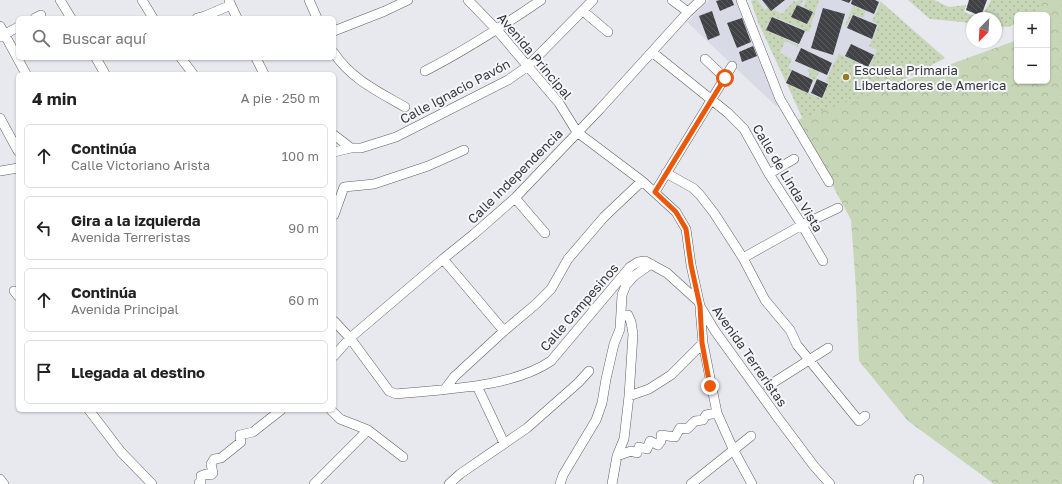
<!DOCTYPE html>
<html lang="es">
<meta charset="utf-8">
<style>
:root{--surface:#fff;--page:#f6f6f6;--text:#222;--muted:#767676;--line:#e0e0e0}
body{margin:0;font-family:"Golos Text",sans-serif;background:var(--page);color:var(--text)}
.controls{position:absolute;right:12px;top:12px;display:grid;overflow:hidden;border-radius:6px;box-shadow:0 1px 3px #0004}
.controls button{width:36px;height:36px;display:grid;place-items:center;padding:0;border:0;border-bottom:1px solid var(--line);background:var(--surface);color:var(--text);font:20px sans-serif}
.compass{position:absolute;left:966px;top:12px;width:36px;height:36px;border-radius:50%;background:var(--surface);box-shadow:0 1px 3px #0004;rotate:204deg}
.stop{position:absolute;width:12px;height:12px;margin:-9px;border:3px solid #ea580c;border-radius:50%;background:#fff}
.stop.end{background:#ea580c;border-color:#fff;box-shadow:0 1px 4px #0008}
.list{margin:0;padding:0;list-style:none}
h2{display:flex;justify-content:space-between;align-items:center;height:52px;margin:0;padding:0 16px;font-size:17px}
h2 small{font-size:13px;font-weight:400;color:var(--muted)}
.list li{display:grid;grid-template-columns:26px 1fr auto;gap:12px;align-items:center;box-sizing:border-box;height:64px;margin:0 8px 8px;padding:0 8px;border:1px solid var(--line);border-radius:6px}
.list b{display:block;font-size:15px;white-space:nowrap}
.list p{margin:0;font-size:13px;white-space:nowrap;color:var(--muted)}
.list em{font-size:13px;font-style:normal;color:var(--muted)}
.icon{flex:none;width:22px;height:22px;fill:none;stroke:currentColor;stroke-width:2;stroke-linecap:round;stroke-linejoin:round}
.map{position:relative;flex:none;width:1062px;height:484px;overflow:hidden}
.search{position:absolute;background:var(--surface);box-shadow:0 1px 3px #0004;left:16px;top:16px;width:320px;height:44px;display:flex;align-items:center;gap:10px;box-sizing:border-box;padding:0 14px;border-radius:6px;color:var(--muted);font-size:15px}
.panel{position:absolute;background:var(--surface);box-shadow:0 1px 3px #0004;left:16px;top:72px;width:320px;height:340px;border-radius:6px}
.map>svg:first-child{display:block}
.built{fill:#d8dae6}
.grass{fill:url(#grass-dots)}
.forest{fill:url(#forest-crowns)}
.building{fill:url(#building-back-hatch)}
.lines{fill:none;stroke-linecap:round;stroke-linejoin:round}
.minor-casing{stroke:#5e5f63;stroke-width:10}
.minor{stroke:#fff;stroke-width:9}
.route{stroke:#ea580c;stroke-width:5}
.poi-dot{fill:#957b23;stroke:#f5f6fb;stroke-width:1.5}
.labels{text-anchor:middle;dominant-baseline:central;stroke-width:4;stroke-linejoin:round;paint-order:stroke}
.street-label{font-size:13px;fill:#363739;stroke:#f5f6fb}
.poi-label{font-size:13px;fill:#363739;stroke:#f5f6fb;text-anchor:start}
</style>
<div class="map">
<svg width="1062" height="484" viewBox="0 0 1062 484">
<defs>
<pattern id="grass-dots" width="8" height="8" patternUnits="userSpaceOnUse"><rect width="8" height="8" fill="#c8d6b8"/><path d="M2 2h.1M6 6h.1" fill="none" stroke="#acb89f" stroke-width="1.8" stroke-linecap="round"/></pattern>
<pattern id="forest-crowns" width="20" height="18" patternUnits="userSpaceOnUse"><rect width="20" height="18" fill="#c8d6b8"/><path d="M2 6a3 3 0 1 1 6 0M12 15a3 3 0 1 1 6 0" fill="none" stroke="#acb89f"/></pattern>
<pattern id="building-back-hatch" width="6" height="6" patternUnits="userSpaceOnUse"><rect width="6" height="6" fill="#414246"/><path d="M-1 5l2 2M0 0l6 6M5-1l2 2" fill="none" stroke="#5b5c5f"/></pattern>
</defs>
<rect width="100%" height="100%" fill="#e8e9ee"/>
<path class="built" d="M709,0H737L778,104L776,106L687,22Z
M751,0H879L945,58L873,96L807,128L758,22Z"/>
<path class="grass" d="M757,0L765,10L768,8L771,11L773,9L782,14L794,1L797,2L799,0H803L800,6L797,5L791,17L807,24L813,12L803,7L807,0H819L809,32L773,16L766,30L798,45V47L785,41L780,53L792,59L788,68L792,70L786,82L758,22L751,1Z
M908,0H934L949,7L966,5L964,12L980,18H972V23L930,19Z
M991,0H1054L1057,2L1032,15H1017V23L1008,27L996,26V18H982L987,7Z
M881,2L945,58L839,114L807,128L787,84L822,99L829,83L826,81L833,65L839,54L869,68L877,50L869,46L879,25L872,21Z
M853,6L866,11L863,18L852,14L847,26L845,25Z
M809,68L819,72L815,80L808,77L810,73L807,71Z"/>
<path class="forest" d="M1041,0H1062V484H994L908,421L859,361L856,289L851,220L818,158L797,120L1017,40V81H1047V15H1038Z"/>
<path class="building" d="M720,0H732L734,5L720,11L716,1Z
M762,0H785L771,11Z
M841,0H851L849,3Z
M852,0H875L879,2L874,14L851,4Z
M969,0H987L981,16L966,10Z
M797,5L813,12L807,24L791,17Z
M823,8L845,14L833,55L811,48Z
M712,11L720,35L708,40L699,16Z
M853,15L877,25L872,39L847,28Z
M772,17L805,31L799,44L766,30Z
M742,18L751,42L737,48L727,23Z
M851,44L874,55L868,67L845,56Z
M753,46L757,56L742,62L739,52Z
M801,48L832,63L827,75L795,61Z
M792,70L813,80L808,93L786,83Z
M817,79L828,84L822,98L811,93Z"/>
<g class="lines">
<defs>
<path id="minor" d="M60,0L71,18
M142,0L153,18
M309,0L317,18
M468,0L497,30L559,103L577,132L642,181L676,212L686,229L691,265L700,306L715,331L778,418L814,466L830,484
M672,0L688,12
M741,0L780,99L829,182
M229,1L237,18
M583,11L608,32
M35,18L41,15
M197,18L205,16L231,5
M0,26L26,74
M334,31L385,11L408,0
M0,37L18,27
M652,52L728,113L744,129L769,174L802,225L823,261
M334,53C351,79 379,92 405,107
M96,58L105,74
M181,58L193,74
M256,58L264,74
M705,59L725,78
M425,71C466,50 503,26 541,0
M0,118L18,151
M334,135L351,148
M334,152L351,148H361L396,137L508,80L528,66L593,0
M0,171L18,168
M666,173L693,188L700,195L714,213L743,258L765,300L790,330L797,345L859,421L865,416
M769,174L794,159
M655,192L732,66
M515,198L545,233
M334,215L344,187L374,184L428,166L464,150
M743,258L802,225L838,208
M443,259L504,331
M14,291L18,296
M700,308L703,343L717,413L734,451L752,484
M334,321L350,338L389,391L396,394C444,389 511,388 551,361L630,267L638,262L645,261L667,273L699,302
M334,356L350,338L443,259L474,234L515,198L600,109L688,12L701,0
M477,386L504,443
M768,386L828,348
M445,389L454,377L504,331L536,304L551,289L568,259L604,217L642,181
M629,396L649,389L671,375L703,343
M89,410L121,452L152,484
M331,410L340,419L368,430L403,457
M617,456L631,451L637,453L639,447L647,449L650,441L658,445L661,441V435L675,437L680,428L687,429L695,421L703,420L706,415L717,413
M0,479L4,484
M199,483H201V476L206,474L211,475L213,473L211,464L214,459L221,458L241,442L240,435L253,432L281,410
M314,484L368,430
M449,484L460,474L527,428L578,383L589,371
M560,484L563,475L596,420L602,403L606,379L614,344L620,329L622,295L626,285L634,276L651,264
M612,484L617,456L624,439L629,396L633,334L631,322L628,315
M691,484L751,436
M918,484L919,479"/>
</defs>
<use href="#minor" class="minor-casing"/>
<use href="#minor" class="minor"/>
</g>
<g class="lines">
<path class="route" d="M710,386L702,343L700,306L691,265L686,229L676,212L655,192L725,78"/>
</g>
<circle class="poi-dot" cx="846" cy="77" r="4"/>
<g class="labels">
<g class="street-label">
<text transform="translate(535 56) rotate(50)">Avenida Principal</text>
<text transform="translate(455 91) rotate(-28)">Calle Ignacio Pavón</text>
<text transform="translate(515 176) rotate(-45)">Calle Independencia</text>
<text transform="translate(788 178) rotate(59)">Calle de Linda Vista</text>
<text transform="translate(579 307) rotate(-49)">Calle Campesinos</text>
<text transform="translate(750 356) rotate(55)">Avenida Terreristas</text>
</g>
<g class="poi-label">
<text x="854" y="70">Escuela Primaria<tspan x="854" dy="15">Libertadores de America</tspan></text>
</g>
</g>
</svg>
<div class="controls">
<button>+</button>
<button>−</button>
</div>
<svg class="compass" viewBox="-18 -18 36 36"><path d="M0-13l5 13h-10z" fill="#e53935"/><path d="M0 13l5-13h-10z" fill="#767676"/></svg>
<div class="stop" style="left:725px;top:78px"></div>
<div class="stop end" style="left:710px;top:386px"></div>
<div class="search"><svg class="icon" aria-label="search" viewBox="0 0 24 24"><circle cx="10" cy="10" r="6"/><path d="M15 15l6 6"/></svg>Buscar aquí</div>
<section class="panel">
<h2>4 min<small>A pie · 250 m</small></h2>
<ul class="list">
<li><svg class="icon" aria-label="ahead" viewBox="0 0 24 24"><path d="M12 20V5M6 11l6-6 6 6"/></svg><div><b>Continúa</b><p>Calle Victoriano Arista</p></div><em>100 m</em></li>
<li><svg class="icon" aria-label="left" viewBox="0 0 24 24"><path d="M17 20v-9H6M10 6l-5 5 5 5"/></svg><div><b>Gira a la izquierda</b><p>Avenida Terreristas</p></div><em>90 m</em></li>
<li><svg class="icon" aria-label="ahead" viewBox="0 0 24 24"><path d="M12 20V5M6 11l6-6 6 6"/></svg><div><b>Continúa</b><p>Avenida Principal</p></div><em>60 m</em></li>
<li><svg class="icon" aria-label="arrive" viewBox="0 0 24 24"><path d="M6 21V4h12l-3 4 3 4H6"/></svg><div><b>Llegada al destino</b></div></li>
</ul>
</section>
</div>
